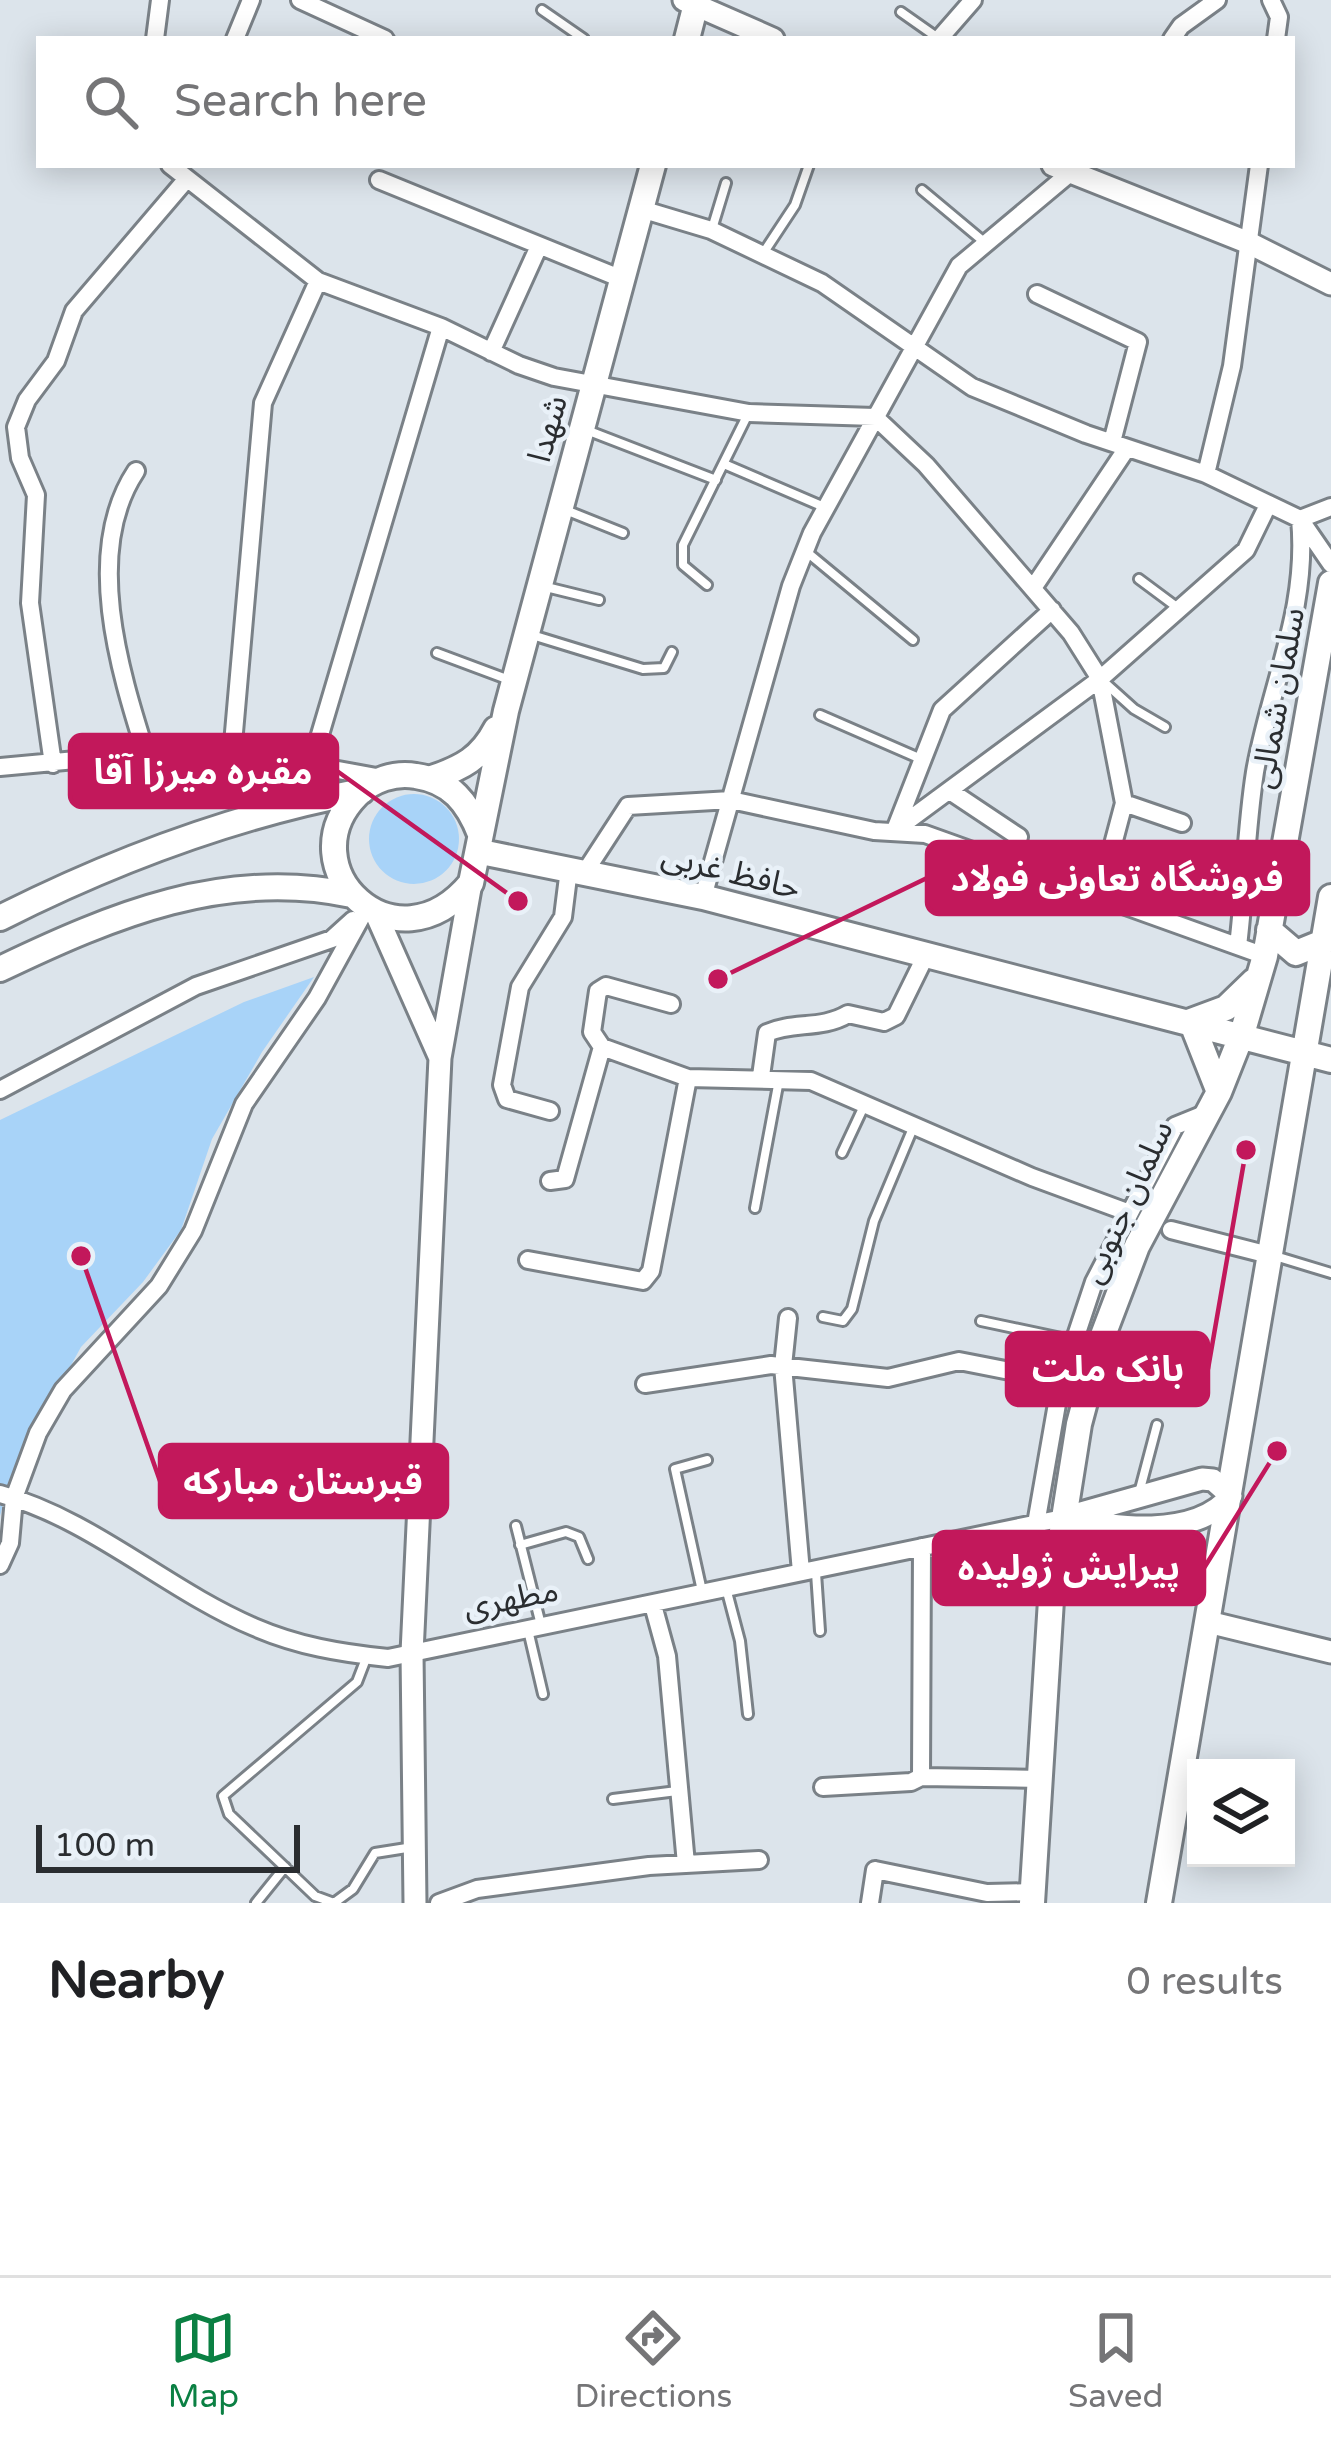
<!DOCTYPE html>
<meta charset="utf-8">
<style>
:root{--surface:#fff;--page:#f6f6f6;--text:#202124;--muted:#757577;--line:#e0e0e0;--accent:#0b8043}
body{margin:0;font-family:"Varela Round","Noto Sans Arabic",sans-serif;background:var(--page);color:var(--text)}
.controls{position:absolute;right:36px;bottom:36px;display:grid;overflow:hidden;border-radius:0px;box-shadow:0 6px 30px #0003}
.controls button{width:108px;height:108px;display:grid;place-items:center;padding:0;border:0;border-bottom:3px solid var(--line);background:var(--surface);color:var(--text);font:60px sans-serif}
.scale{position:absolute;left:36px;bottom:30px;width:264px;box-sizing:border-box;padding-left:12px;border:6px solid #2a2d30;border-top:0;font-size:33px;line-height:42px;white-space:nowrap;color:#2a2d30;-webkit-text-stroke:9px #e9f1f8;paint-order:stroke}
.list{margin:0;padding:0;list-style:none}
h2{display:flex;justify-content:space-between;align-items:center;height:156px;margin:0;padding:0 48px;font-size:51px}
h2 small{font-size:39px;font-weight:400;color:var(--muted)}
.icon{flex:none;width:66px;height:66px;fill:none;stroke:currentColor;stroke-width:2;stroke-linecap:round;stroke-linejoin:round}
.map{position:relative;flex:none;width:1331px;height:1903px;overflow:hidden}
.search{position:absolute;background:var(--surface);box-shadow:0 6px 30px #0003;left:36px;right:36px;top:36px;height:132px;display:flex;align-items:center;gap:30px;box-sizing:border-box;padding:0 42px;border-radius:0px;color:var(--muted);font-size:45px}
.sheet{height:372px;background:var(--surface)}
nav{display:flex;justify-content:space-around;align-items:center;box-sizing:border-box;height:168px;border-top:3px solid var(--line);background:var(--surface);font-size:33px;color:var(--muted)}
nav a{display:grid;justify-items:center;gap:6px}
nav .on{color:var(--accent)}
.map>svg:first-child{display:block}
.green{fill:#a8d3f8}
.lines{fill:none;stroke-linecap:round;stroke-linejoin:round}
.service-casing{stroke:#7a8187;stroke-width:14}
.minor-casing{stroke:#7a8187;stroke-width:22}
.tertiary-casing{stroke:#7a8187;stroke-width:27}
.secondary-casing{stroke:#7a8187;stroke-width:30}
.service{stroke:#fff;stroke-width:8}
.minor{stroke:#fff;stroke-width:16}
.tertiary{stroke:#fff;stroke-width:21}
.secondary{stroke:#fff;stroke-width:24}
.labels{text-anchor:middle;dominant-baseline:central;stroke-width:9;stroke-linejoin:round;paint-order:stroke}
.street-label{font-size:33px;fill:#2a2d30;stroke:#e9f1f8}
.leader{fill:none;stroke:#c2185b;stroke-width:4.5}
.callout-dot{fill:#c2185b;stroke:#e9f1f8;stroke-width:4.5}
.callout{fill:#c2185b;stroke:#c2185b;stroke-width:4.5}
.callout-label{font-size:36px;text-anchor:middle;font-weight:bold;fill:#fff}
</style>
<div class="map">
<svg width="1331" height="1903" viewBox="0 0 1331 1903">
<rect width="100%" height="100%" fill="#dce4eb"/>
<path class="green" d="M369 839a45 45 0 1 1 90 0a45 45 0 1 1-90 0Z
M314,977L262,1052L212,1139L181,1230L143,1282L81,1347L11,1475L0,1516V1120L244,1002Z"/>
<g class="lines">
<defs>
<path id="service" d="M542,10L584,39
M901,12L938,38
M922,190L983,241
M712,229L726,183
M764,252L795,205L809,165
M589,431L716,480
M724,464L824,507
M563,509L623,533
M808,553L913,640
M1139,579L1178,608
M707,585L683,565V545L748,414
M542,586L599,600
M532,635L643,669L664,668L672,652
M437,653L512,681
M1104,682L1134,709L1165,727
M820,715L921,759
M842,1153L864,1106
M755,1208L779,1080
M1275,1256L1331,1273
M823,1317L843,1321L852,1309L874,1221L913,1128
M981,1321L1071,1340
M1139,1493L1157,1425
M516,1526L541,1625
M520,1545L566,1532L579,1537L588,1559
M816,1573L820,1631
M726,1588L740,1641L748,1714
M702,1591L675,1469L707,1460
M528,1630L543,1694
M613,1799L677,1791
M256,1903L285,1867
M334,1903L315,1896L229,1814L223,1796L357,1682L367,1656
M334,1903L353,1889L375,1853L413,1847"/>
<path id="minor" d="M300,0L385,39
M1271,0L1279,17L1276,39
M155,39L160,0
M235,39L251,0
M939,39L973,0
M1172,39L1181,26L1217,0
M170,165L318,281L441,327L519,365L554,377L749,413L875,417L926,465L1071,633L1100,679L1124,803L1099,897
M379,180L622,279
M641,209L711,230L822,283L972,387L1086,434L1206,474L1300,519C1309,609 1270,685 1255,772C1246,829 1245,889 1238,946
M1037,294L1138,342L1112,442
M491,352L539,246
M136,471C83,551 119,669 146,754
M1206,474L1232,366L1259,165
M1331,507L1300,519L1331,564
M1033,588L1127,448
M232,755L263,403L318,281
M53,764L30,603L36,495L20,458L16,427L27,400L56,361L74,311L185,181
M311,765L441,327
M0,767L173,751L266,757L382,778
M950,791L1019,837
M1124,803L1182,823
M895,830L942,710L1052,610
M894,831L1100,679L1246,550L1268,505
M585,872L628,806L731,800L874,831L925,834L1265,956
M703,897L791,586L812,533L959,266L1070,173
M602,1047L688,1078L811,1081L1032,1177L1127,1212
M761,1076L767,1033C793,1021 821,1030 848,1014L884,1022L896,1016L926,955
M0,1090L196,986L332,939L353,920
M550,1111L507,1099L502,1085L520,987L563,917L569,869
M550,1181L565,1179L602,1047L592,1032L598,991L606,986L671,1004
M1171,1230L1273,1256
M528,1260L643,1281L651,1271L688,1078
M788,1318L783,1366L801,1572
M645,1384L771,1365L888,1378L959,1361L1061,1381
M0,1494C92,1519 167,1590 254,1627C298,1646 340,1653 388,1658L1063,1518
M1036,1524L1061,1381L1094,1282L1175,1126L1207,1113
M0,1565L10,1543L14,1498L38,1433L63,1390L159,1286L193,1231L244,1104L317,998L367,907
M653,1605L667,1656L686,1864
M921,1777L922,1547
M823,1787L911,1782L921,1777L1041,1779
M439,1903L477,1889L649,1866L759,1860
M870,1903L875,1870L987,1893L1034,1892"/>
<path id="tertiary" d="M684,0L773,39
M1053,165L1249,243L1331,284
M377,916L440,1058
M1202,1479L1213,1480L1231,1496C1195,1540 1112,1527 1063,1518Z
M1208,1622L1331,1652
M415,1903L412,1653L440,1058L471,883"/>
<path id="secondary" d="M687,39L697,0
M432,778C462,768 481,758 496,729
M480,834C468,803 451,781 416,776C395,772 372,780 357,795C286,867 395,975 471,883L506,711L653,165
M481,852L703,897L1331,1060
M0,918C115,860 235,815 362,791
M1269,930L1296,953L1323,942
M0,969C113,915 225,868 352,895
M1219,1092L1191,1021L1226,1008L1254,981
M1032,1903L1051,1600L1079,1424L1102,1338L1137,1246L1219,1092L1242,1034L1265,956L1331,583
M1159,1903L1331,897"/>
</defs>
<use href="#service" class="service-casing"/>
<use href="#minor" class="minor-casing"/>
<use href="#tertiary" class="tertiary-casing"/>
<use href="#secondary" class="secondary-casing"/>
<use href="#service" class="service"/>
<use href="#minor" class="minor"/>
<use href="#tertiary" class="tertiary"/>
<use href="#secondary" class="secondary"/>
</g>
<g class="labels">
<g class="street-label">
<text transform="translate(548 429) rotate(-74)">شهدا</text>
<text transform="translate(1278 698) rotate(-80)">سلمان شمالی</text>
<text transform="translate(731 872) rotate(14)">حافظ غربی</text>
<text transform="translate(1127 1202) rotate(-65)">سلمان جنوبی</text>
<text transform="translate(511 1599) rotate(-11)">مطهری</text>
</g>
</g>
<path class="leader" d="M518 901L337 771M718 979L927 878M1246 1150L1208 1369M81 1256L160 1481M1277 1451L1204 1568"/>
<g class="callout-dot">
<circle cx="518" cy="901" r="12"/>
<circle cx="718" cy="979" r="12"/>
<circle cx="1246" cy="1150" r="12"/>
<circle cx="81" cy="1256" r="12"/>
<circle cx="1277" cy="1451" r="12"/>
</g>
<g class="callout">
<rect x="70" y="735" width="267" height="72" rx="12"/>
<rect x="927" y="842" width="381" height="72" rx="12"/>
<rect x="1007" y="1333" width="201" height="72" rx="12"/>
<rect x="160" y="1445" width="287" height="72" rx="12"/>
<rect x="934" y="1532" width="270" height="72" rx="12"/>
</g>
<g class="callout-label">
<text x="203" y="784">مقبره میرزا آقا</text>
<text x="1117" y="891">فروشگاه تعاونی فولاد</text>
<text x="1108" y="1381">بانک ملت</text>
<text x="303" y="1494">قبرستان مبارکه</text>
<text x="1069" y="1580">پیرایش ژولیده</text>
</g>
</svg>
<div class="controls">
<button><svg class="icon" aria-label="layers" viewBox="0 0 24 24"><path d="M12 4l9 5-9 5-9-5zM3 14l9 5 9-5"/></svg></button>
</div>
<div class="scale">100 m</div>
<div class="search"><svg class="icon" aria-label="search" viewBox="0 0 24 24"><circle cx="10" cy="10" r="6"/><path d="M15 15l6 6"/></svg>Search here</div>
</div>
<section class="sheet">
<h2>Nearby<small>0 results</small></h2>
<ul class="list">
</ul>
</section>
<nav>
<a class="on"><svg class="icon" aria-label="map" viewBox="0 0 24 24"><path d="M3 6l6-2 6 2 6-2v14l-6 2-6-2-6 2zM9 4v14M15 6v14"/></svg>Map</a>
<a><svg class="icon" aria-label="directions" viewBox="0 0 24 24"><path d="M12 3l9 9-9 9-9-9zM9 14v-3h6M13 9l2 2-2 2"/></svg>Directions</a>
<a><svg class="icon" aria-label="saved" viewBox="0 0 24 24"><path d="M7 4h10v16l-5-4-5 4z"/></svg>Saved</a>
</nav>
